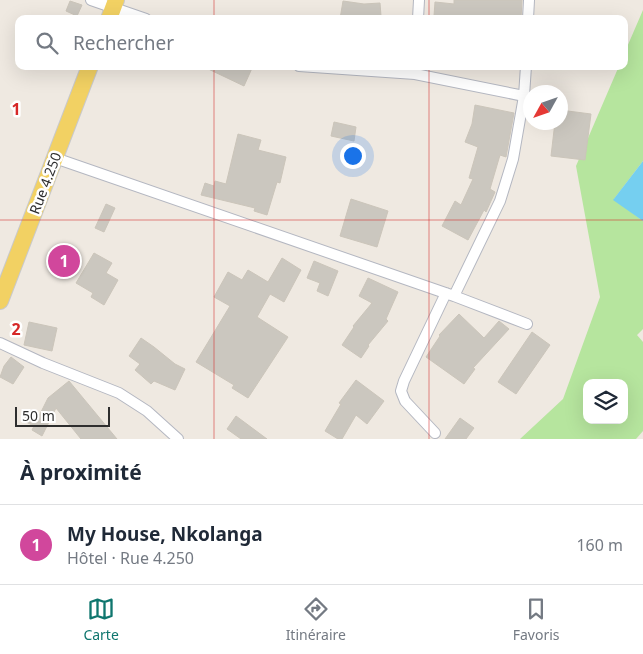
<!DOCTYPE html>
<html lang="fr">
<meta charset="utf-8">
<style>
:root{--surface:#fff;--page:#f6f6f7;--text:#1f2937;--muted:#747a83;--line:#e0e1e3;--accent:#0f766e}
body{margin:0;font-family:"Noto Sans",sans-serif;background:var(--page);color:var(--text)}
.controls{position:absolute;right:15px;bottom:15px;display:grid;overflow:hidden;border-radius:10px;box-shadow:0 5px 20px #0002}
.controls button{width:45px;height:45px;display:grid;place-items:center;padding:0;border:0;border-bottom:1px solid var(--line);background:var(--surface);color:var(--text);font:25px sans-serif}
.compass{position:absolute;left:523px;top:85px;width:45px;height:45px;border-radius:50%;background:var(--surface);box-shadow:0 5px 20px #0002;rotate:230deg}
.scale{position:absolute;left:15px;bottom:12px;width:95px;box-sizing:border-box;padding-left:5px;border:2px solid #2e2e2e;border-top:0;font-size:14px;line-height:18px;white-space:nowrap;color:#2e2e2e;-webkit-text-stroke:4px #fff;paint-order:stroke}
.you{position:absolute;left:352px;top:155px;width:18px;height:18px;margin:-12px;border:4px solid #fff;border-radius:50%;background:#1a73e8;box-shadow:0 0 0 8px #1a73e833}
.badge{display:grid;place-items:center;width:32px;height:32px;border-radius:50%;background:var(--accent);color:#fff;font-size:16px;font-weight:700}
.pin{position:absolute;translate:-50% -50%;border:2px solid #fff;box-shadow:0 1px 5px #0006}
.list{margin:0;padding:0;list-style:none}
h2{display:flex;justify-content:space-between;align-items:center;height:65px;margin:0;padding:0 20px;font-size:21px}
h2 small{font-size:16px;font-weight:400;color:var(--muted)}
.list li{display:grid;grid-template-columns:32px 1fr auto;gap:15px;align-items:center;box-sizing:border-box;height:80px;padding:0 20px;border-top:1px solid var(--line)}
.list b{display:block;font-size:19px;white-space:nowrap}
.list p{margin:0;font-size:16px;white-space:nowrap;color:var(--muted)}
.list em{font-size:16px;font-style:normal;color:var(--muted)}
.icon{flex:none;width:28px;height:28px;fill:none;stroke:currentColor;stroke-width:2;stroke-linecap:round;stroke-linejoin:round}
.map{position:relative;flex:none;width:643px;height:439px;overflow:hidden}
.search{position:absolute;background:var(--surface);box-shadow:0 5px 20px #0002;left:15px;right:15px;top:15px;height:55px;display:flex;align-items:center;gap:12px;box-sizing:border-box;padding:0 18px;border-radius:10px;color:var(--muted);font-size:19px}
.sheet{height:145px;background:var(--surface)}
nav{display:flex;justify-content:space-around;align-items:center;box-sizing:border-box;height:70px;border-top:1px solid var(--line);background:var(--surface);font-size:14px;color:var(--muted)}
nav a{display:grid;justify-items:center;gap:2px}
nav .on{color:var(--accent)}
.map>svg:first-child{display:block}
.green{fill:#b6e59e;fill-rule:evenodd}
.water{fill:#75cff0}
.building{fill:#cbc7bf;stroke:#cbc5ba}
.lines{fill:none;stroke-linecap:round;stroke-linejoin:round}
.minor-casing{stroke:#b4b7c1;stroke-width:12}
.primary-casing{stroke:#c9c9c9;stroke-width:18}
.minor{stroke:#fff;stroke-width:10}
.primary{stroke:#f2d163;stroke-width:16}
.grid{fill:none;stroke:#d62828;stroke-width:1;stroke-opacity:0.55}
.labels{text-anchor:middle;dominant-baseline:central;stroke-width:5;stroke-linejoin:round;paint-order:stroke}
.street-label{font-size:14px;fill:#2e2e2e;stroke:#fff}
.grid-label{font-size:16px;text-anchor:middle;font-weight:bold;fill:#d62828;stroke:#fff;stroke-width:5;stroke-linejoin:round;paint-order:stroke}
</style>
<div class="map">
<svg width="643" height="439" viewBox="0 0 643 439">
<rect width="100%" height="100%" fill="#efe9e1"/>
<path class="green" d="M643,10V161L614,199L643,221V329L637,335L643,342V431L636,439H520L563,399L600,297L576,166L619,66H624V54ZM587,383H624V420H587Z"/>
<path class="water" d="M643,161V221L613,200Z"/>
<path class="building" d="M454,0H522L521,19H457L434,16L435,2L454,4Z
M70,1L82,5L77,16L66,11Z
M343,1L364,4L380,3L381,16H367L366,19H340Z
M202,66H253L244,86Z
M475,105L514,113L506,157L500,155L490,189L495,192L486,212L484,210L468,240L442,226L455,201L461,205L473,179L469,178L478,147L465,142L472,124Z
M560,110L591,114L585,160L551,156L555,122H560Z
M334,122L356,127L354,141L331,136Z
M238,134L261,140L258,150L286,157L280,183L277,182L267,215L254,211L255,208L201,195L205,183L214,186L215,181L226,184Z
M351,199L388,211L377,247L340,236Z
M106,204L115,208L104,232L95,228Z
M94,253L112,263L106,273L118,280L104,305L91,297L93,293L76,283Z
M282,258L301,270L284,302L270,294L257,317L288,337L248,398L232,388L234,385L196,362L230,306L214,297L228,272L242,280L248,270L268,282Z
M314,261L338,271L328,296L317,291L320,283L307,278Z
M368,278L398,292L386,319L388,321L368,345L369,346L361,358L342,345L354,327L353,326L372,303L359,296Z
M459,314L484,338L499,321L509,329L473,368L475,369L464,384L426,357L440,336L439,335Z
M29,322L57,328L52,351L24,345Z
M532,332L550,345L516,394L498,382Z
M141,338L154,347L175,364L185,369L175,390L154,381L151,384L135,370L140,364L129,356Z
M11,357L24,367L13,384L0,377L4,366Z
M356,380L384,401L367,424L356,415L342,439H338L325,431L341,404L339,403Z
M69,381L117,439H81L56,408L42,436L32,430L34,426L24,421L29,411L39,416L48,398Z
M236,416L267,439H241L227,429Z
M460,418L474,428L466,439H445Z"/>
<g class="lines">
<defs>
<path id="minor" d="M91,0L146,19
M418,19L419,0
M528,19L529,0
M299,66L415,74L524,96L526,66
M55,158L454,296L527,324
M454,296L500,201L513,159L524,96
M0,343L43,363L119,393L147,411L178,439
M435,433L405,401L401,391L404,381L446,293"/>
<path id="primary" d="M109,19L116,0
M0,301L90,66"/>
</defs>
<use href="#minor" class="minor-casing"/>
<use href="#primary" class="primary-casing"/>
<use href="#minor" class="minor"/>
<use href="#primary" class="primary"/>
</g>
<path class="grid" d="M214,0V19M429,0V19M214,66V439M429,66V439M0,220H643"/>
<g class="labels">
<g class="street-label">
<text transform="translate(45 183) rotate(-69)">Rue 4.250</text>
</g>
</g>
<g class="grid-label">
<text x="16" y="115">1</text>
<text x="16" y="335">2</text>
</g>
</svg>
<div class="controls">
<button><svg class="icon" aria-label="layers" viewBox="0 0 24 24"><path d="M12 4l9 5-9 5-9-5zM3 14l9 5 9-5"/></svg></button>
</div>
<svg class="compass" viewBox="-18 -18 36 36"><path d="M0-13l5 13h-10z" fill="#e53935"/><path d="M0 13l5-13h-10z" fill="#747a83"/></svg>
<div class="scale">50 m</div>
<div class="you"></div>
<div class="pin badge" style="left:64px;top:261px;background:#d1479c">1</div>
<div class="search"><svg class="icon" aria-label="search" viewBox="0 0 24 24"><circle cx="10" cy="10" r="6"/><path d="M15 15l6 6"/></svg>Rechercher</div>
</div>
<section class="sheet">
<h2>À proximité<small></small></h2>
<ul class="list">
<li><span class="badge" style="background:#d1479c">1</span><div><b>My House, Nkolanga</b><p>Hôtel · Rue 4.250</p></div><em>160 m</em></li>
</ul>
</section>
<nav>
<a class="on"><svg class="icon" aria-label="map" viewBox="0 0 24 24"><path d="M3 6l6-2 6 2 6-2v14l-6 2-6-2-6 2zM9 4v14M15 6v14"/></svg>Carte</a>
<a><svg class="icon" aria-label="directions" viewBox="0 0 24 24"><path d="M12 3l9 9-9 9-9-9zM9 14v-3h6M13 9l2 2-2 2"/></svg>Itinéraire</a>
<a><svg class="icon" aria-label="saved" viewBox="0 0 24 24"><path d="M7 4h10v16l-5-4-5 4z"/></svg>Favoris</a>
</nav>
